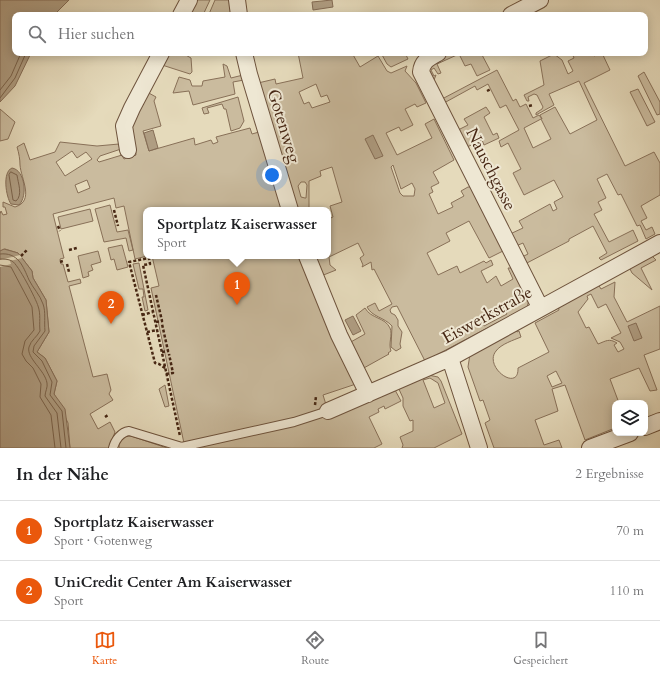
<!DOCTYPE html>
<html lang="de">
<meta charset="utf-8">
<style>
:root{--surface:#fff;--page:#f2f2f2;--text:#202124;--muted:#757577;--line:#e0e0e0;--accent:#ea580c}
body{margin:0;font-family:Cardo,serif;background:var(--page);color:var(--text)}
.controls{position:absolute;right:12px;bottom:12px;display:grid;overflow:hidden;border-radius:8px;box-shadow:0 2px 10px #0003}
.controls button{width:36px;height:36px;display:grid;place-items:center;padding:0;border:0;border-bottom:1px solid var(--line);background:var(--surface);color:var(--text);font:20px sans-serif}
.you{position:absolute;left:272px;top:175px;width:14px;height:14px;margin:-10px;border:3px solid #fff;border-radius:50%;background:#1a73e8;box-shadow:0 0 0 6px #1a73e833}
.badge{display:grid;place-items:center;width:26px;height:26px;border-radius:50%;background:var(--accent);color:#fff;font-size:13px;font-weight:700}
.pin{position:absolute;translate:-50% -33px;filter:drop-shadow(0 1px 2px #0008)}
.pin::after{content:'';position:absolute;top:21px;width:14px;height:12px;background:inherit;clip-path:polygon(0 0,100% 0,50% 100%)}
.popup{position:absolute;left:143px;top:207px;width:188px;height:52px;box-sizing:border-box;display:grid;place-content:center;border-radius:8px;background:var(--surface);filter:drop-shadow(0 1px 3px #0005);font-size:13px;white-space:nowrap;color:var(--muted)}
.popup b{font-size:15px;color:var(--text)}
.popup::after{content:'';position:absolute;left:50%;top:100%;margin-left:-8px;border:8px solid transparent;border-top-color:var(--surface)}
.list{margin:0;padding:0;list-style:none}
h2{display:flex;justify-content:space-between;align-items:center;height:52px;margin:0;padding:0 16px;font-size:17px}
h2 small{font-size:13px;font-weight:400;color:var(--muted)}
.list li{display:grid;grid-template-columns:26px 1fr auto;gap:12px;align-items:center;box-sizing:border-box;height:60px;padding:0 16px;border-top:1px solid var(--line)}
.list b{display:block;font-size:15px;white-space:nowrap}
.list p{margin:0;font-size:13px;white-space:nowrap;color:var(--muted)}
.list em{font-size:13px;font-style:normal;color:var(--muted)}
.icon{flex:none;width:22px;height:22px;fill:none;stroke:currentColor;stroke-width:2;stroke-linecap:round;stroke-linejoin:round}
.map{position:relative;flex:none;width:660px;height:448px;overflow:hidden}
.search{position:absolute;background:var(--surface);box-shadow:0 2px 10px #0003;left:12px;right:12px;top:12px;height:44px;display:flex;align-items:center;gap:10px;box-sizing:border-box;padding:0 14px;border-radius:8px;color:var(--muted);font-size:15px}
.sheet{height:172px;background:var(--surface)}
nav{display:flex;justify-content:space-around;align-items:center;box-sizing:border-box;height:56px;border-top:1px solid var(--line);background:var(--surface);font-size:11px;color:var(--muted)}
nav a{display:grid;justify-items:center;gap:2px}
nav .on{color:var(--accent)}
.map>svg:first-child{display:block}
.green{fill:#cabb9e;stroke:#887058;fill-rule:evenodd}
.water{fill:#af9d82;stroke:#856d56}
.pier{fill:#e5dabb}
.lines{fill:none;stroke-linecap:round;stroke-linejoin:round}
.shore{stroke:#7a624a;stroke-width:1}
.lane-casing{stroke:#6e533d;stroke-width:10}
.street-casing{stroke:#6e533d;stroke-width:18}
.path{stroke:#462613;stroke-width:2.5;stroke-dasharray:3 2;stroke-linecap:butt}
.lane{stroke:#eee7d3;stroke-width:8}
.street{stroke:#eee7d3;stroke-width:16}
.labels{text-anchor:middle;dominant-baseline:central;stroke-width:4;stroke-linejoin:round;paint-order:stroke}
.street-label{font-size:17px;fill:#462613;stroke:#eee7d3}
</style>
<div class="map">
<svg width="660" height="448" viewBox="0 0 660 448">
<rect width="100%" height="100%" fill="#e5dabb"/>
<filter id="stains"><feTurbulence type="fractalNoise" baseFrequency=".005" numOctaves="4"/><feColorMatrix values="0 0 0 0 .2 0 0 0 0 .09 0 0 0 0 .02 0 0 0 .5 -.17"/></filter>
<radialGradient id="worn" r=".72"><stop offset=".6" stop-color="#630" stop-opacity="0"/><stop offset="1" stop-color="#630" stop-opacity=".3"/></radialGradient>
<path class="green" d="M196,0H210L203,15H189Z
M215,0H232L234,15L209,14Z
M169,53H182L191,58L192,72L190,74L162,65Z
M291,53H352L360,67L378,56L387,71L391,73L407,66L405,71L416,83L426,103L417,107L415,104L405,109L413,125L401,131L399,127L386,133L397,155L432,138L425,124L434,119L454,160L433,172L439,183L431,187L433,192L429,194L438,214L453,207L451,203L464,196L461,191L468,187H471L503,251L489,258L469,221L446,233L450,241L427,253L438,275L457,266L460,273L484,261L486,263L491,260L493,265L481,271L487,283L496,276L501,286L513,279L508,268H513L529,300L527,307L425,361L397,306L392,307L390,310L391,313L395,315L398,320V326L402,332L400,344L401,348L396,351L391,347L392,326C384,317 372,317 367,307L375,303L379,311L392,304L374,269L372,270L371,262L362,267L363,265L360,258L364,255L358,243L329,257L330,265L336,270L321,276L313,256H328V219L333,217L330,206L342,202L332,167L320,171L321,176L309,181V210H297L258,83L275,79L276,84L303,78L298,53L291,55ZM316,84L321,97L327,95L330,102L312,108L309,102L304,104L299,92ZM393,165L401,189L412,183L415,189L414,196H403L400,193L391,167ZM301,182H305L307,185L306,198H305L301,197L298,186ZM503,307L507,314L484,326L481,319Z
M381,53H405L408,59L391,67L387,64Z
M448,53H481L490,70L477,76L471,64L465,66L459,54L437,64L441,73L438,74L434,68L431,70L434,76L436,75L434,80L429,70L432,61Z
M572,53H592L594,56L602,53L610,70L584,83L625,166L654,152L660,163V195L641,206L647,218L641,221L646,230L652,227L655,234L646,239L640,225L637,226L621,194L618,195L607,174L597,179L606,198L598,202L602,210L594,214L609,242L633,230L638,241L601,260L599,258L607,253L593,226L569,239V241L525,264L522,257L528,254L523,243L516,246L510,234L523,228L519,221L550,204L553,211L557,209L554,202L563,197L554,180L524,195L513,173L521,169L508,143L501,147L499,141L519,130L506,105L500,108L488,84L477,90L475,86L444,103L442,99L497,70L513,101L516,99L520,107L526,104L533,118L539,115L542,119L540,115L555,107L570,134L597,120L579,81L549,94L554,105L536,115V113L542,109L543,107L537,95L534,94L528,97L529,101H527L524,95L544,85L540,61L554,54L562,60L568,74L573,71L568,61L574,58ZM541,119L551,139L533,148L524,128Z
M223,64L227,66L231,78L243,75L244,80L233,82L235,94L193,105L189,91L173,93L179,77L190,80L192,86H202L203,81L225,77Z
M644,72L660,102V114L657,115L638,76Z
M638,89L655,122L647,126L630,92Z
M147,92L156,97L154,101L161,126L143,131L149,151L194,138L195,145L211,140L213,144L218,142L216,137L250,128L252,134L259,132L284,210H146L147,256L135,259L124,206L116,208L114,198L53,214L64,258L60,259L61,264H63L68,282L80,279L81,283L69,286L93,377L107,374L111,390L109,394L113,400L90,414L98,429L110,422L115,432L109,448H70L68,423L54,394L57,381L45,358L37,352L49,332L46,300L33,278L32,271L22,258L18,253L5,249L0,251V214L1,211L3,215L7,214L5,207H3V202L15,207C35,201 21,179 20,165C20,160 19,153 17,147L24,143L30,160L55,152L60,142L97,146L119,144L121,149L100,156L97,160L99,162L122,155L124,159L136,155L131,127ZM72,151L77,158L86,152L92,159L65,176L56,162ZM87,180L90,188L78,193L75,185Z
M238,97L244,121L240,128L231,131L226,109H224L222,104L207,108L209,113L204,114L202,108Z
M486,107L490,113L484,117L493,135L497,133L499,138L484,145L482,140L467,147L458,130L468,125L464,119Z
M0,109L15,122L8,139L0,141Z
M110,205L117,232L128,230L133,250L129,251L126,238L104,242L95,209Z
M90,209L93,221L61,229L58,217Z
M122,245L128,267L117,270L114,259L111,260L108,248Z
M98,251L101,262L91,265L93,270L88,272L89,276L83,278L78,256Z
M152,256H300L356,384L323,395L328,411L395,390L401,401L385,409L384,406L378,409L379,412L369,417L382,444L374,448H185L151,288L159,286Z
M652,256L656,260L641,268L652,290L632,273L629,267Z
M139,263L148,310L145,311L142,297H144L143,289H139L133,264Z
M615,282L614,297L627,322L660,306V349L644,355L657,390L650,391L639,368L610,379L619,403H615V428L585,440L565,385L552,389L558,411L535,420L544,445L559,440L562,448H494L485,423L490,420L483,400L480,401L468,367L470,354L514,328L517,332L519,331L521,337C514,340 501,344 496,351C483,367 519,393 518,368L549,352L535,323L559,310L558,306L598,284L601,289ZM591,294L598,308L606,304L621,333L611,338L620,342L624,349L618,352L614,345L617,343C609,338 606,341 598,344L589,327L586,328L578,312L588,299L587,296ZM556,371L562,383L552,387L547,376Z
M365,308C371,319 385,317 390,328C393,335 388,343 391,351L388,353L389,354L362,369L349,343L365,334L356,315Z
M428,375L438,377L441,381L462,434L434,448H402L403,445L400,437L413,431V420L410,421L403,406V398L398,387ZM430,378L438,383L445,403L434,408L423,380Z
M165,385L169,406L165,407L159,389Z
M131,436L167,448H119C119,440 124,436 131,436Z"/>
<path class="water" d="M0,0H69L54,15H15V53H31L15,86L0,102Z
M332,0L333,7L313,10L312,2Z
M153,130L158,148L149,151L144,133Z
M373,135L383,156L375,159L365,139Z
M12,168C25,170 28,196 19,205L11,204C6,197 2,172 12,168Z
M4,249L18,253L22,258L32,271L33,278L46,300L49,332L37,352L45,358L57,381L54,394L65,409L70,448H0V251Z
M353,316L361,331L353,335L345,320Z
M636,323L642,338L634,341L628,326Z"/>
<path class="pier" d="M20,255L22,258L10,261L11,264L0,267V260Z"/>
<g class="lines">
<path class="shore" d="M0,90L11,76L21,53
M0,98L15,78L26,53
M11,172L17,175C18,183 23,195 16,201L13,200L9,175Z
M0,254C18,252 23,266 29,280C33,288 40,295 43,304C46,312 44,322 45,331L34,346L33,352L42,361L52,382L50,395L62,411L66,448
M0,259C4,259 8,259 12,261C18,264 36,299 38,306C41,314 39,323 40,331C37,337 31,340 29,347C26,358 45,370 47,383C48,387 45,392 45,396L57,413L61,448
M0,265L11,267L32,307L34,330L25,341L22,354L26,361L33,368L41,384L40,397L51,415L55,448"/>
<defs>
<path id="lane" d="M113,448C115,440 121,432 129,431L182,447
M177,448L294,422L328,411"/>
<path id="street" d="M237,0L239,15
M181,15L189,0
M511,15L540,0
M244,53L249,74L290,210
M438,53C429,58 422,61 421,72L540,307
M128,150L124,126L132,108L161,53
M307,256L339,335L368,394
M450,358L479,448
M328,411L450,358L660,243
M645,427L660,421
M590,448L630,433"/>
</defs>
<use href="#lane" class="lane-casing"/>
<use href="#street" class="street-casing"/>
<path class="path" d="M487,91L491,89
M529,106L533,105
M114,210L118,226
M58,226L60,231
M69,250L77,248
M21,256L27,250
M60,262L63,261
M67,264L69,272
M142,315L153,312
M156,322L162,321L156,295
M147,332L157,330
M162,352L168,351L162,324
M165,368L159,364L155,363L129,262L149,258L150,264L143,265L180,436
M166,374L173,373L169,354
M315,405L316,396
M105,417L108,415"/>
<use href="#lane" class="lane"/>
<use href="#street" class="street"/>
</g>
<g class="labels">
<g class="street-label">
<text transform="translate(284 126) rotate(73)">Gotenweg</text>
<text transform="translate(491 169) rotate(63)">Nauschgasse</text>
<text transform="translate(487 315) rotate(-29)">Eiswerkstraße</text>
</g>
</g>
<rect width="100%" height="100%" filter="url(#stains)"/>
<rect width="100%" height="100%" fill="url(#worn)"/>
</svg>
<div class="controls">
<button><svg class="icon" aria-label="layers" viewBox="0 0 24 24"><path d="M12 4l9 5-9 5-9-5zM3 14l9 5 9-5"/></svg></button>
</div>
<div class="you"></div>
<div class="pin badge" style="left:237px;top:305px">1</div>
<div class="popup"><b>Sportplatz Kaiserwasser</b>Sport</div>
<div class="pin badge" style="left:111px;top:324px">2</div>
<div class="search"><svg class="icon" aria-label="search" viewBox="0 0 24 24"><circle cx="10" cy="10" r="6"/><path d="M15 15l6 6"/></svg>Hier suchen</div>
</div>
<section class="sheet">
<h2>In der Nähe<small>2 Ergebnisse</small></h2>
<ul class="list">
<li><span class="badge">1</span><div><b>Sportplatz Kaiserwasser</b><p>Sport · Gotenweg</p></div><em>70 m</em></li>
<li><span class="badge">2</span><div><b>UniCredit Center Am Kaiserwasser</b><p>Sport</p></div><em>110 m</em></li>
</ul>
</section>
<nav>
<a class="on"><svg class="icon" aria-label="map" viewBox="0 0 24 24"><path d="M3 6l6-2 6 2 6-2v14l-6 2-6-2-6 2zM9 4v14M15 6v14"/></svg>Karte</a>
<a><svg class="icon" aria-label="directions" viewBox="0 0 24 24"><path d="M12 3l9 9-9 9-9-9zM9 14v-3h6M13 9l2 2-2 2"/></svg>Route</a>
<a><svg class="icon" aria-label="saved" viewBox="0 0 24 24"><path d="M7 4h10v16l-5-4-5 4z"/></svg>Gespeichert</a>
</nav>
